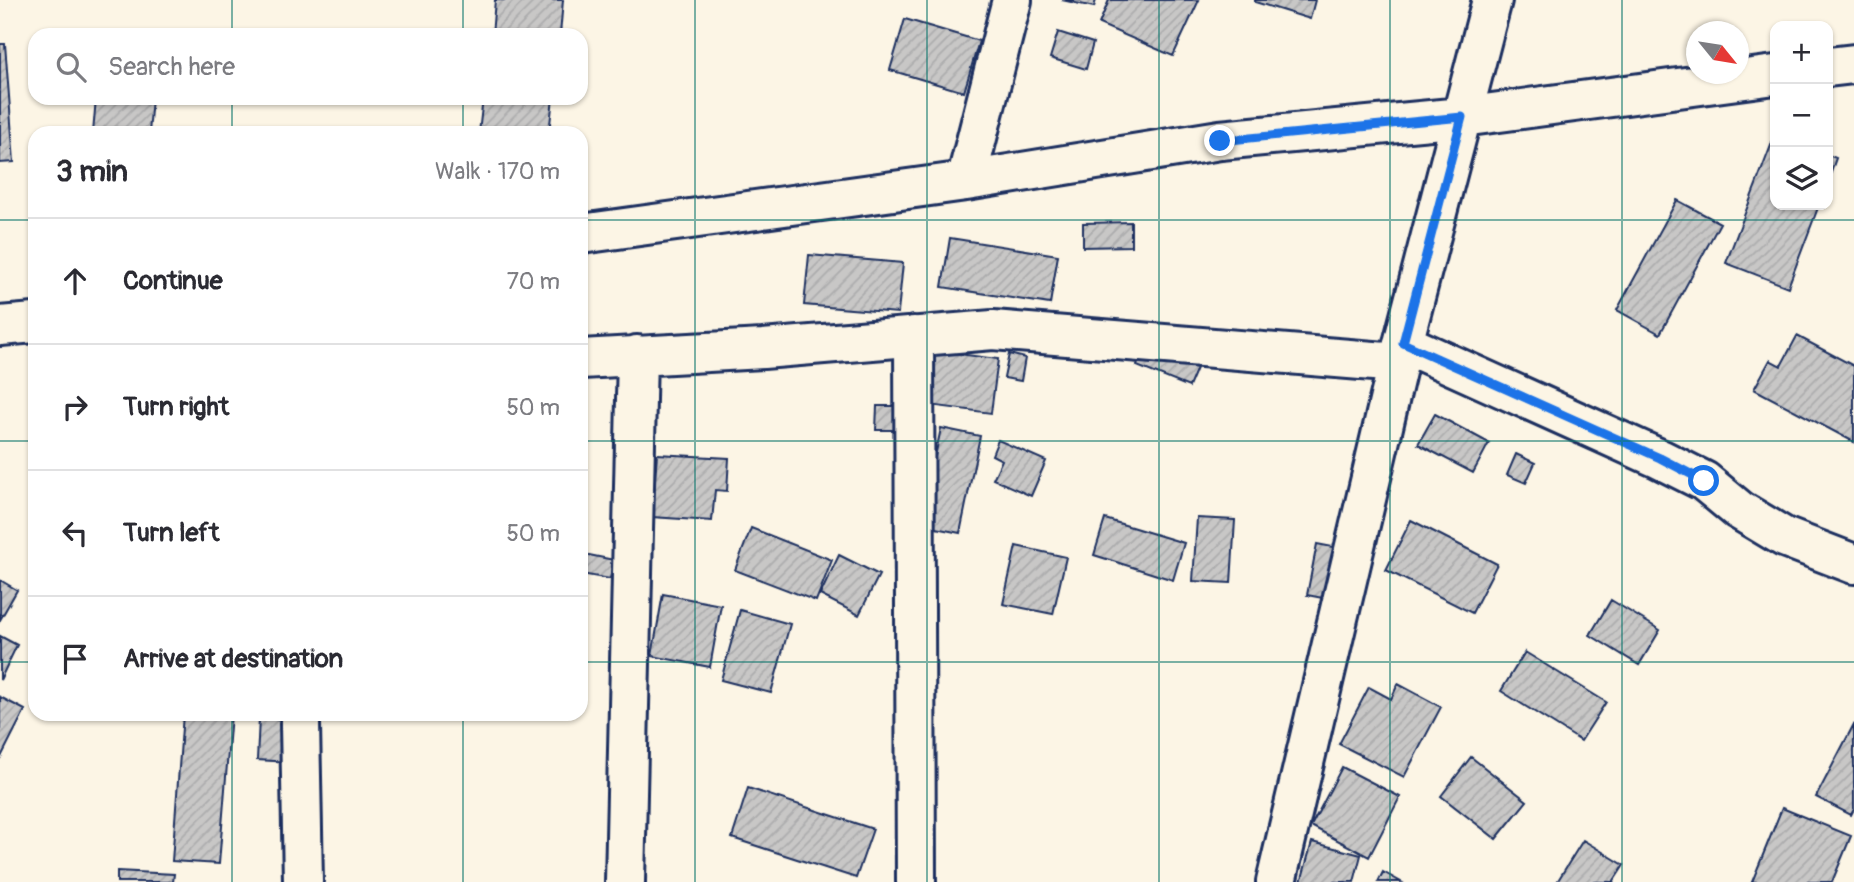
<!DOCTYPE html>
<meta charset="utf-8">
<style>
:root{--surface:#fff;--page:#f2f2f3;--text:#2b2b33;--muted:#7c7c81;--line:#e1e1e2}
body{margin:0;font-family:Pangolin,sans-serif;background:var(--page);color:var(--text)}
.controls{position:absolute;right:21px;top:21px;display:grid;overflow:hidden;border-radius:14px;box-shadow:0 2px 5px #0004}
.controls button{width:63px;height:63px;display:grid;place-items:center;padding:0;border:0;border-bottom:2px solid var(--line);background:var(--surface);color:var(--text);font:35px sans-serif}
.compass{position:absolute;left:1686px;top:21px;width:63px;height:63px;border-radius:50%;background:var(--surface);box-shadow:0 2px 5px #0004;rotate:120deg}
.stop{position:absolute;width:21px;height:21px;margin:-16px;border:5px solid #1a73e8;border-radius:50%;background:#fff}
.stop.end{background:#1a73e8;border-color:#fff;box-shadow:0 2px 7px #0008}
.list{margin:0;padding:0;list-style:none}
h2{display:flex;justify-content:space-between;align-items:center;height:91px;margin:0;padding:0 28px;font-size:30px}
h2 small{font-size:23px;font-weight:400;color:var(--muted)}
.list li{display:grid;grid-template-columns:46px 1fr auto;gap:21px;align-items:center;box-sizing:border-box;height:126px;padding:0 28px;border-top:2px solid var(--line)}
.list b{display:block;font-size:26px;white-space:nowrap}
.list em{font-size:23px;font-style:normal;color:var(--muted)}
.icon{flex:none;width:38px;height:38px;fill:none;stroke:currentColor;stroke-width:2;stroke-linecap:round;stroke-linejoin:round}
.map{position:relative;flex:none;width:1854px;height:882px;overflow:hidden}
.search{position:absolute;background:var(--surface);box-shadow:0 2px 5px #0004;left:28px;top:28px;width:560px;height:77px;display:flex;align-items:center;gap:18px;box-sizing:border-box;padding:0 24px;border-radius:21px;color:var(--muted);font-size:26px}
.panel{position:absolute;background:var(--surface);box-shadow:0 2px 5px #0004;left:28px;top:126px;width:560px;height:595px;border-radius:21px}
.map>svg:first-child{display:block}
.building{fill:url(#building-hatch);stroke:#1b2f5e;stroke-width:2}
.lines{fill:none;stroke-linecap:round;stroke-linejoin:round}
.minor-casing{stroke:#1b2f5e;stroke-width:44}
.minor{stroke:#fcf5e5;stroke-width:38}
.route{stroke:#1a73e8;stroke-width:9}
.grid{fill:none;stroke:#0f766e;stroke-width:2;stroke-opacity:0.55}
</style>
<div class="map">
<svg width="1854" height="882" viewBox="0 0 1854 882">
<defs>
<pattern id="building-hatch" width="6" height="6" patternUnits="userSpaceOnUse" patternTransform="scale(1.75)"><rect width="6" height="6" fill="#c8c7c6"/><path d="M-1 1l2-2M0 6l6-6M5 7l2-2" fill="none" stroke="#ababac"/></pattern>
</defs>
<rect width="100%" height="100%" fill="#fcf5e5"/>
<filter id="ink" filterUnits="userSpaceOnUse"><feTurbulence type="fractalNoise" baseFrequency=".0143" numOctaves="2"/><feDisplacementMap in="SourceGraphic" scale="14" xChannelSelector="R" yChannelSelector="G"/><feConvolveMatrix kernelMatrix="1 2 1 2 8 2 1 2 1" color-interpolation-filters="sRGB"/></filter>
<g filter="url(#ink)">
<path class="building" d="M495,0H563L560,35H492Z
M1062,0H1096L1094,7Z
M1109,0H1199L1173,56L1099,24Z
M1255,0H1315L1310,19L1255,2Z
M905,19L979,41L964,92L890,70Z
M1058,32L1093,43L1086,69L1050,58Z
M0,44H5L14,162L0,163Z
M96,98H152L149,133H93Z
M483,98H553L549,133H479Z
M1775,135V205H1819L1788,287L1726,263Z
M1828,155L1836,158L1828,181Z
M1677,200L1720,223L1660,334L1617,310Z
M1131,222V246L1083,247V223Z
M950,238L1058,255L1050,304L942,287Z
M809,255L903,263L898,313L804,305Z
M1797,336L1854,366V442L1754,389L1770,360L1781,366Z
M1144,347L1197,368L1189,387L1137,366Z
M935,351L998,359L991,413L929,405Z
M1009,354L1025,358L1021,381L1004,378Z
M877,406H897L895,430H876Z
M1435,414L1489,443L1473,473L1418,444Z
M941,428L980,436L960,533L921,525Z
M998,440L1046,461L1031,496L993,479L1002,460L992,455Z
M657,454L729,458L727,491L715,490L712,521L652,517Z
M1516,454L1535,463L1526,483L1507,475Z
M1197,518L1235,520L1231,583L1193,581Z
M1105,519L1184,543L1173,580L1094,555Z
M1411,520L1497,564L1472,613L1386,570Z
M751,528L832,560L816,601L735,570Z
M1317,544L1343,549L1333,600L1307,595Z
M1016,546L1066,557L1053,614L1003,604Z
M584,554L614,560L610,579L581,574Z
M839,555L879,575L859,615L820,595Z
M0,580L17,590L0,620Z
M663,594L721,605L710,667L652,656Z
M1611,600L1660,630L1639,665L1590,635Z
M740,610L790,624L771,693L721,680Z
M0,636L17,645L0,680Z
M1525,652L1606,702L1581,741L1501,691Z
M1398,684L1441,707L1404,777L1339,744L1369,687L1391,699Z
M0,697L25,710L0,759Z
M183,714H231L219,864L172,861Z
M259,718L309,720L307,763L257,760Z
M1854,724V809L1851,815L1816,797Z
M1471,757L1527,801L1496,839L1441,796Z
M1342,767L1400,797L1369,857L1311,826Z
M748,788L873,829L856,878L732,838Z
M1782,808L1851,836L1832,882H1752Z
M1583,840L1624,865L1613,882H1557Z
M1312,842L1361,855L1354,882H1301Z
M117,871L174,874L173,882H117Z
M1383,872L1401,882H1378Z"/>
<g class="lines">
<defs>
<path id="minor" d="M1828,67L1854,64
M966,181L1012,0
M581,234L966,181L1220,140L1462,117L1775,75
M0,326L35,323
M914,336L916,882
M1403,343L1660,459L1704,481L1739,510L1784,537L1854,564
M581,359L763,349L993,330L1398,363
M300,724L303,882
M625,882L637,355
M1276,882L1398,363L1492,0"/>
</defs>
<use href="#minor" class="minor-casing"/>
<use href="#minor" class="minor"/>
</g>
</g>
<g class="lines" filter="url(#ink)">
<path class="route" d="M1220,141L1462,117L1403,343L1660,458L1704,481"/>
</g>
<path class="grid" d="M232,0V35M463,0V35M695,0V882M927,0V882M1159,0V882M1390,0V882M1622,0V882M232,98V133M463,98V133M0,220H35M581,220H1854M0,441H35M581,441H1854M0,662H35M581,662H1854M232,714V882M463,714V882"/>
</svg>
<div class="controls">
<button>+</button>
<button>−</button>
<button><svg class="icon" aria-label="layers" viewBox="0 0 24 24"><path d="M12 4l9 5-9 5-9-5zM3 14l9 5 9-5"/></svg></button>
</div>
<svg class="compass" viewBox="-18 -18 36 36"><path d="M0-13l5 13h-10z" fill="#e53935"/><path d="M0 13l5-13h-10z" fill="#7c7c81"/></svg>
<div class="stop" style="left:1704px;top:481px"></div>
<div class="stop end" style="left:1220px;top:141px"></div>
<div class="search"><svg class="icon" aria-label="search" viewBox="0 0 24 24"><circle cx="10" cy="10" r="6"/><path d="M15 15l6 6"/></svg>Search here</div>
<section class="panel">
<h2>3 min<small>Walk · 170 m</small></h2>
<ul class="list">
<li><svg class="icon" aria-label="ahead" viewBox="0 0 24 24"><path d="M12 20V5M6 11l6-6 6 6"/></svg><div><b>Continue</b></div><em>70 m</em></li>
<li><svg class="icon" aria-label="right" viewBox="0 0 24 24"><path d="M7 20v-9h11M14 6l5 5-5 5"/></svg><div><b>Turn right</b></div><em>50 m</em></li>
<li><svg class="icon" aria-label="left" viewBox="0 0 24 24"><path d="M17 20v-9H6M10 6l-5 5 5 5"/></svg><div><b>Turn left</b></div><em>50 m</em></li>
<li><svg class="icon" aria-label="arrive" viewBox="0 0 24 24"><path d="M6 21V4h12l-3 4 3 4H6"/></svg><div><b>Arrive at destination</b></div></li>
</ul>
</section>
</div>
